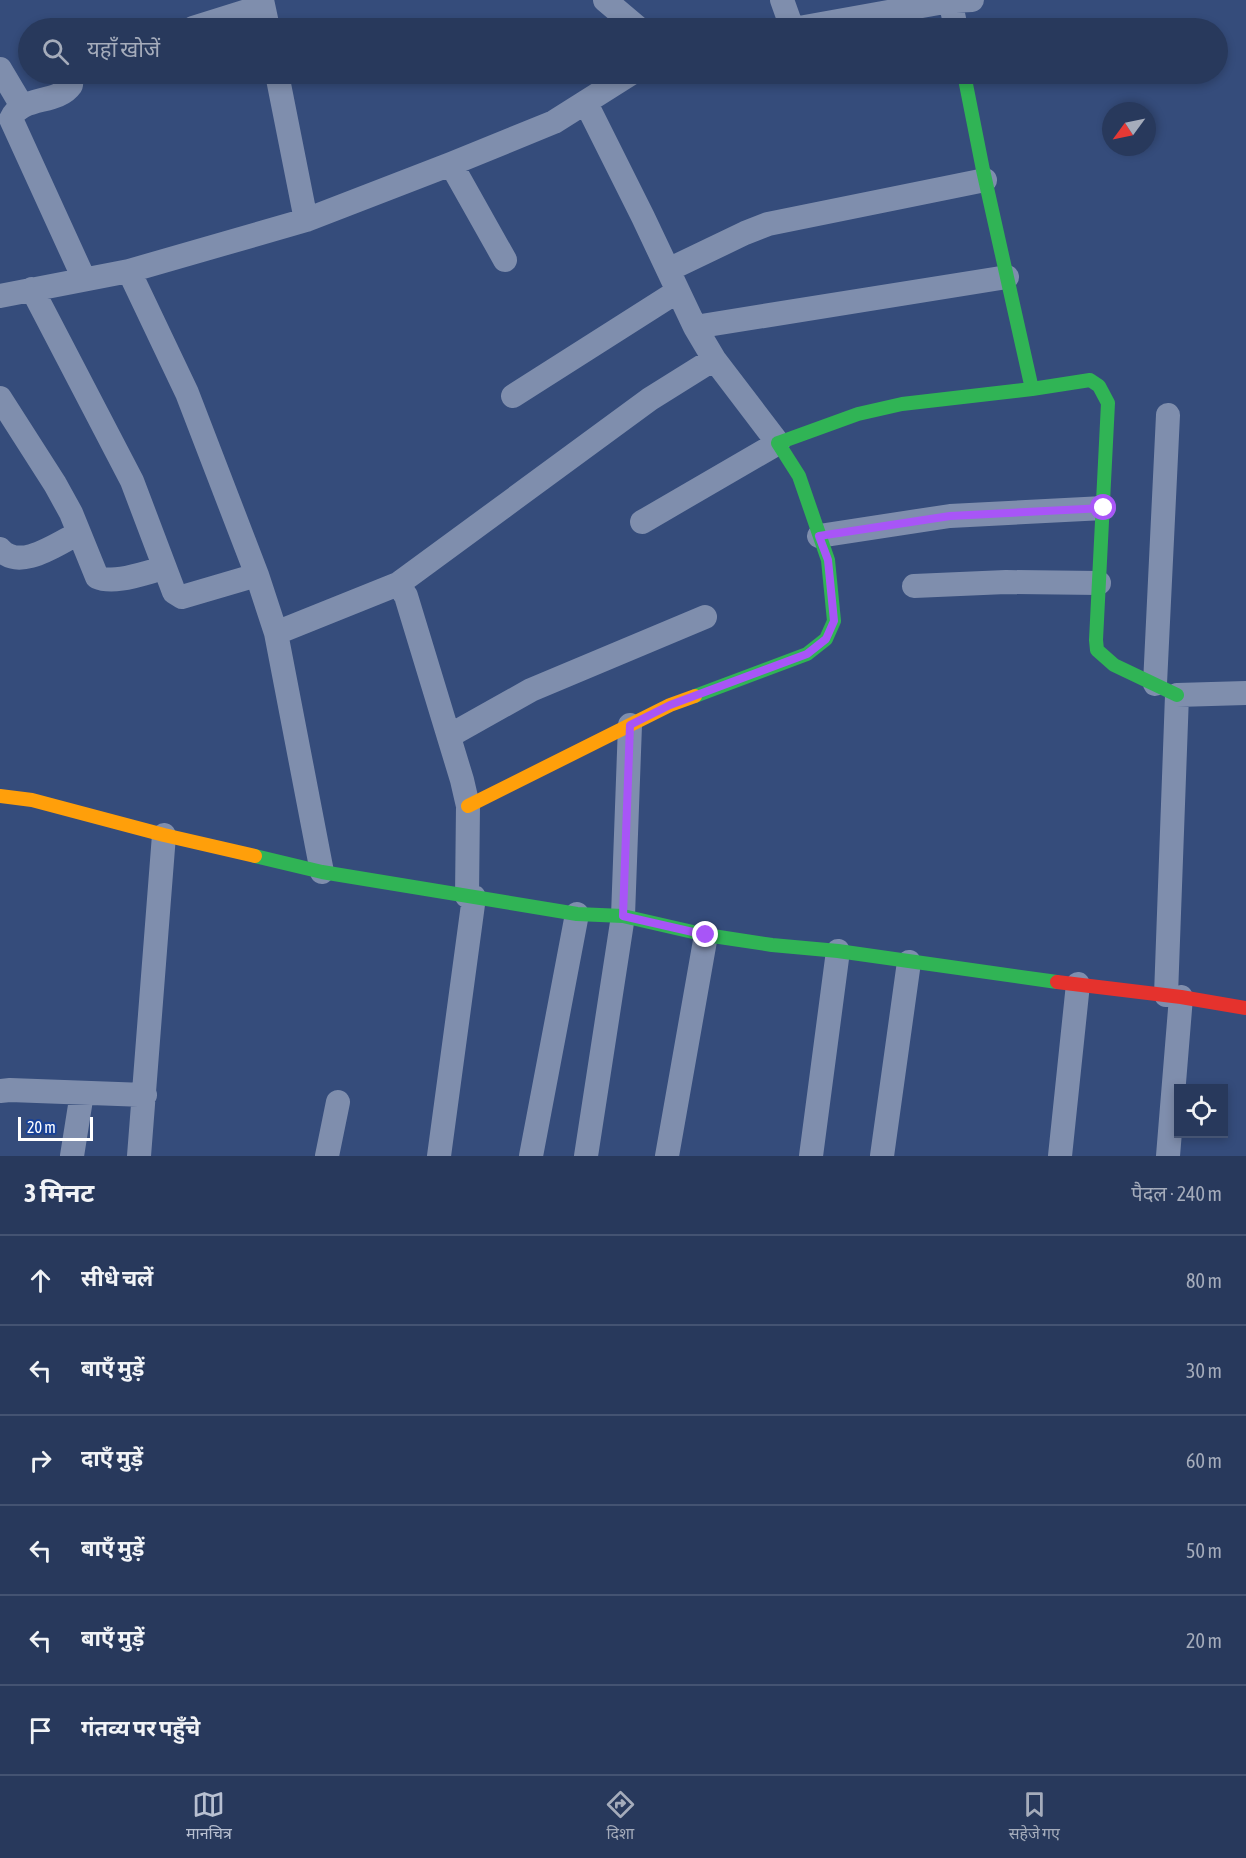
<!DOCTYPE html>
<html lang="hi">
<meta charset="utf-8">
<style>
:root{--surface:#28395c;--page:#344465;--text:#f1f3f6;--muted:#a5acbb;--line:#445372;--accent:#b8c0d1}
body{margin:0;font-family:"Asap Condensed","Noto Sans Devanagari",sans-serif;background:var(--page);color:var(--text)}
.controls{position:absolute;right:18px;bottom:18px;display:grid;overflow:hidden;border-radius:0px;box-shadow:0 3px 9px #0003}
.controls button{width:54px;height:54px;display:grid;place-items:center;padding:0;border:0;border-bottom:2px solid var(--line);background:var(--surface);color:var(--text);font:30px sans-serif}
.compass{position:absolute;left:1102px;top:102px;width:54px;height:54px;border-radius:50%;background:var(--surface);box-shadow:0 3px 9px #0003;rotate:237deg}
.scale{position:absolute;left:18px;bottom:15px;width:75px;box-sizing:border-box;padding-left:6px;border:3px solid #fff;border-top:0;font-size:16px;line-height:21px;white-space:nowrap;color:#fff;-webkit-text-stroke:4px #184298;paint-order:stroke}
.stop{position:absolute;width:18px;height:18px;margin:-14px;border:4px solid #a855f7;border-radius:50%;background:#fff}
.stop.end{background:#a855f7;border-color:#fff;box-shadow:0 2px 6px #0008}
.list{margin:0;padding:0;list-style:none}
h2{display:flex;justify-content:space-between;align-items:center;height:78px;margin:0;padding:0 24px;font-size:26px}
h2 small{font-size:20px;font-weight:400;color:var(--muted)}
.list li{display:grid;grid-template-columns:39px 1fr auto;gap:18px;align-items:center;box-sizing:border-box;height:90px;padding:0 24px;border-top:2px solid var(--line)}
.list b{display:block;font-size:22px;white-space:nowrap}
.list em{font-size:20px;font-style:normal;color:var(--muted)}
.icon{flex:none;width:33px;height:33px;fill:none;stroke:currentColor;stroke-width:2;stroke-linecap:round;stroke-linejoin:round}
.map{position:relative;flex:none;width:1246px;height:1156px;overflow:hidden}
.search{position:absolute;background:var(--surface);box-shadow:0 3px 9px #0003;left:18px;right:18px;top:18px;height:66px;display:flex;align-items:center;gap:15px;box-sizing:border-box;padding:0 21px;border-radius:33px;color:var(--muted);font-size:22px}
.sheet{height:618px;background:var(--surface)}
nav{display:flex;justify-content:space-around;align-items:center;box-sizing:border-box;height:84px;border-top:2px solid var(--line);background:var(--surface);font-size:16px;color:var(--muted)}
nav a{display:grid;justify-items:center;gap:3px}
nav .on{color:var(--accent)}
.map>svg:first-child{display:block}
.lines{fill:none;stroke-linecap:round;stroke-linejoin:round}
.street{stroke:#7f8ead;stroke-width:24}
.fast{stroke:#30b455;stroke-width:14}
.slow{stroke:#ff9f0a;stroke-width:14}
.jam{stroke:#e5322d;stroke-width:14}
.route{stroke:#a855f7;stroke-width:8}
</style>
<div class="map">
<svg width="1246" height="1156" viewBox="0 0 1246 1156">
<rect width="100%" height="100%" fill="#354c7b"/>
<g class="lines">
<path class="street" d="M262,0L268,28
M605,0L638,28
M782,0L792,28
M950,0L956,28
M193,28L263,6
M799,28L950,1L972,0
M0,69L22,106
M72,74L71,85C57,105 21,95 11,119L84,279
M277,74L306,220
M586,103L643,217L695,327L1007,277
M451,164L505,260
M668,270L745,233L768,224L985,180
M129,271L187,393L257,575L276,633L398,584
M32,289L132,481L174,592L182,597L257,575
M0,296L129,271L306,220L451,164L554,122L630,74
M513,396L678,291
M0,398L55,484L71,513L97,577C115,585 146,572 165,568
M642,522L778,443L714,359
M819,536L950,516L1104,508
M0,549C20,572 58,543 79,533
M914,586L1006,582L1099,583
M276,633L322,872
M1155,684L1168,415
M449,736L531,690L705,617
M467,896L468,806L462,780L406,596L398,584L650,399L714,359L695,327
M1166,995L1177,695L1246,693
M0,1091L10,1090L145,1095
M72,1156L82,1093
M139,1156L164,835
M327,1156L338,1102
M439,1156L474,897
M531,1156L577,914
M586,1156L623,916L630,725
M667,1156L706,935
M811,1156L838,951
M882,1156L909,962
M1060,1156L1078,984
M1168,1156L1181,997"/>
<path class="fast" d="M964,74L983,170L1032,389L1090,380L1099,386L1108,403L1096,640L1097,650L1114,665L1177,695
M695,696L807,654L826,639L834,621L828,560L799,476L778,443L858,414L902,404L1032,389
M255,856L322,872L577,914L623,916L706,935L772,945L838,951L1057,982"/>
<path class="slow" d="M0,796L32,800L164,835L255,856
M468,806L670,705L695,696"/>
<path class="jam" d="M1057,982L1181,997L1246,1008"/>
</g>
<g class="lines">
<path class="route" d="M706,935L623,916L630,725L670,705L807,654L826,639L834,621L828,560L819,536L950,516L1104,508"/>
</g>
</svg>
<div class="controls">
<button><svg class="icon" aria-label="locate" viewBox="0 0 24 24"><circle cx="12" cy="12" r="6"/><path d="M12 2v4M12 18v4M2 12h4M18 12h4"/></svg></button>
</div>
<svg class="compass" viewBox="-18 -18 36 36"><path d="M0-13l5 13h-10z" fill="#e53935"/><path d="M0 13l5-13h-10z" fill="#a5acbb"/></svg>
<div class="scale">20 m</div>
<div class="stop" style="left:1104px;top:508px"></div>
<div class="stop end" style="left:706px;top:935px"></div>
<div class="search"><svg class="icon" aria-label="search" viewBox="0 0 24 24"><circle cx="10" cy="10" r="6"/><path d="M15 15l6 6"/></svg>यहाँ खोजें</div>
</div>
<section class="sheet">
<h2>3 मिनट<small>पैदल · 240 m</small></h2>
<ul class="list">
<li><svg class="icon" aria-label="ahead" viewBox="0 0 24 24"><path d="M12 20V5M6 11l6-6 6 6"/></svg><div><b>सीधे चलें</b></div><em>80 m</em></li>
<li><svg class="icon" aria-label="left" viewBox="0 0 24 24"><path d="M17 20v-9H6M10 6l-5 5 5 5"/></svg><div><b>बाएँ मुड़ें</b></div><em>30 m</em></li>
<li><svg class="icon" aria-label="right" viewBox="0 0 24 24"><path d="M7 20v-9h11M14 6l5 5-5 5"/></svg><div><b>दाएँ मुड़ें</b></div><em>60 m</em></li>
<li><svg class="icon" aria-label="left" viewBox="0 0 24 24"><path d="M17 20v-9H6M10 6l-5 5 5 5"/></svg><div><b>बाएँ मुड़ें</b></div><em>50 m</em></li>
<li><svg class="icon" aria-label="left" viewBox="0 0 24 24"><path d="M17 20v-9H6M10 6l-5 5 5 5"/></svg><div><b>बाएँ मुड़ें</b></div><em>20 m</em></li>
<li><svg class="icon" aria-label="arrive" viewBox="0 0 24 24"><path d="M6 21V4h12l-3 4 3 4H6"/></svg><div><b>गंतव्य पर पहुँचे</b></div></li>
</ul>
</section>
<nav>
<a class="on"><svg class="icon" aria-label="map" viewBox="0 0 24 24"><path d="M3 6l6-2 6 2 6-2v14l-6 2-6-2-6 2zM9 4v14M15 6v14"/></svg>मानचित्र</a>
<a><svg class="icon" aria-label="directions" viewBox="0 0 24 24"><path d="M12 3l9 9-9 9-9-9zM9 14v-3h6M13 9l2 2-2 2"/></svg>दिशा</a>
<a><svg class="icon" aria-label="saved" viewBox="0 0 24 24"><path d="M7 4h10v16l-5-4-5 4z"/></svg>सहेजे गए</a>
</nav>
